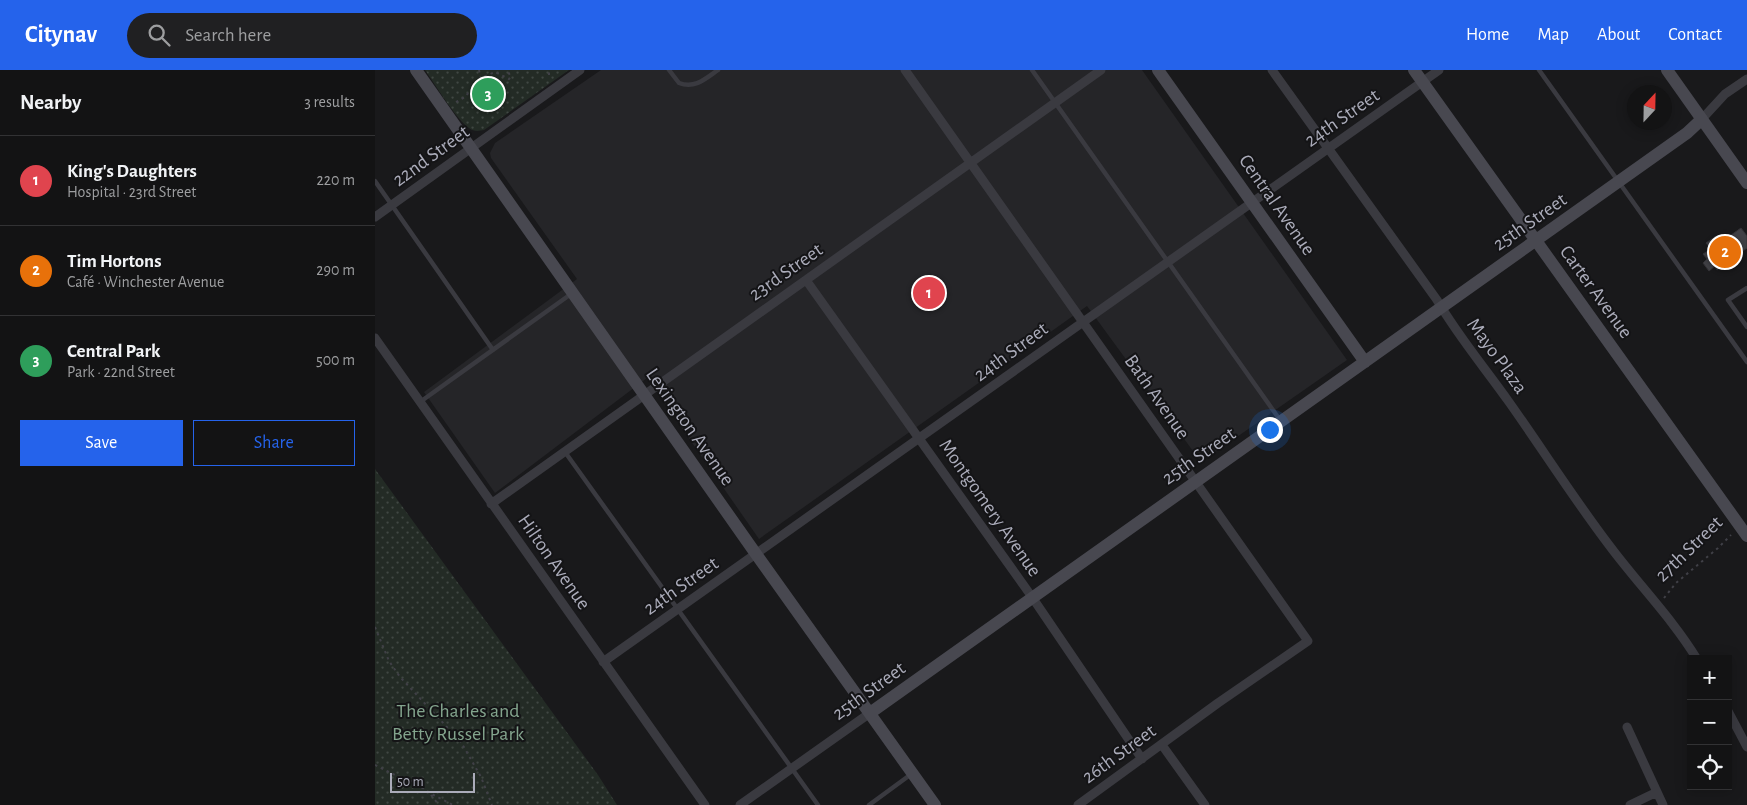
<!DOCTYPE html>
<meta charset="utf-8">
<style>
:root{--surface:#131314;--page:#202022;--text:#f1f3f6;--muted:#9d9ea0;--line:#323234;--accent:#2563eb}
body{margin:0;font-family:"Alegreya Sans",sans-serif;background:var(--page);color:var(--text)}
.controls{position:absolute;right:15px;bottom:15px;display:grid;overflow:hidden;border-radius:0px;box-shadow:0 2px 12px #0003}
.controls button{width:45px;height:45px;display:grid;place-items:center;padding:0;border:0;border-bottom:1px solid var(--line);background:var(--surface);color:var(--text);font:25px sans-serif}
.compass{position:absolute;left:1252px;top:15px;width:45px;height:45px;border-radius:50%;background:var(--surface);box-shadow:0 2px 12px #0003;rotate:22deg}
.scale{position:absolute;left:15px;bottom:12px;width:85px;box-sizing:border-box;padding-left:5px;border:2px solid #abacba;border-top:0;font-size:14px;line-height:18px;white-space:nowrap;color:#abacba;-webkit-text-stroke:4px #141416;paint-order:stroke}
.you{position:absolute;left:894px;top:359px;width:18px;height:18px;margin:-12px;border:4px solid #fff;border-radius:50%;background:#1a73e8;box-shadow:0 0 0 8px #1a73e833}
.badge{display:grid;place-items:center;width:32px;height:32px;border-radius:50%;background:var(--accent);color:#fff;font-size:16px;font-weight:700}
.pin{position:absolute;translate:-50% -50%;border:2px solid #fff;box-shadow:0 1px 5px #0006}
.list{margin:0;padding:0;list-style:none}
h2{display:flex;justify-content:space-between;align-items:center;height:65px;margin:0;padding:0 20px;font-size:21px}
h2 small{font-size:16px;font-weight:400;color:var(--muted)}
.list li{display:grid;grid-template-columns:32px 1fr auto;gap:15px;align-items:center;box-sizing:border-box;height:90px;padding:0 20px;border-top:1px solid var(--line)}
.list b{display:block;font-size:19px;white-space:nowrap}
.list p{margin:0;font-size:16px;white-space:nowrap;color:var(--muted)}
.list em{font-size:16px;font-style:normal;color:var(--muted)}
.actions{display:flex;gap:10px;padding:15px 20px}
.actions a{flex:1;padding:11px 0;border:1px solid var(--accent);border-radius:0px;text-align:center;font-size:18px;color:var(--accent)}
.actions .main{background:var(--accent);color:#fff}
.icon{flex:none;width:28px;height:28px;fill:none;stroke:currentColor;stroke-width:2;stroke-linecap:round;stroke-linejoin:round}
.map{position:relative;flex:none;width:1372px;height:735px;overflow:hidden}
header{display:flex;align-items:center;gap:30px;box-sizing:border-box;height:70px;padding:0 25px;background:var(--accent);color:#fff}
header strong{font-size:24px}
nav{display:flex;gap:28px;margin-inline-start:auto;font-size:18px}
.search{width:350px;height:45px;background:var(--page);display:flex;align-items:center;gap:12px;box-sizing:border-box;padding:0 18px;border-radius:28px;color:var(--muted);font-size:19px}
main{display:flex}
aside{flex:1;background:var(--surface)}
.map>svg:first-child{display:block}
.built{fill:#252528}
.park{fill:url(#park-dots)}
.building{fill:#404045;stroke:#343337}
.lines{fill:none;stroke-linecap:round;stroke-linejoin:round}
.path{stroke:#404047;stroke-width:2;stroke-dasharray:2.5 4;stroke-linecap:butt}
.lane{stroke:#3a3a40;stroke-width:4.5}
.street{stroke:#3a3a40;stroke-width:9}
.secondary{stroke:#484850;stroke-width:12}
.labels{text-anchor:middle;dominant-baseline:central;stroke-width:4;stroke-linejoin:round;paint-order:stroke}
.street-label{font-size:20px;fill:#abacba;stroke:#141416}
.park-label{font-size:20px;fill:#83a48d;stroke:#141416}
</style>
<header>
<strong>Citynav</strong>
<div class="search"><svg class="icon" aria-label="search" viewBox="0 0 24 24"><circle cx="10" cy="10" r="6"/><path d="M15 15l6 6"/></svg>Search here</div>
<nav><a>Home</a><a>Map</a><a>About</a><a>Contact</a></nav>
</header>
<main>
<aside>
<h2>Nearby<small>3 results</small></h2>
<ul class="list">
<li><span class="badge" style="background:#e0444e">1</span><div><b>King's Daughters</b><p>Hospital · 23rd Street</p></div><em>220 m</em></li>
<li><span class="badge" style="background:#e8710a">2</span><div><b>Tim Hortons</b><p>Café · Winchester Avenue</p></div><em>290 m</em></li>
<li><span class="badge" style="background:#2e9e5b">3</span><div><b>Central Park</b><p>Park · 22nd Street</p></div><em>500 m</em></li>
</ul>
<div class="actions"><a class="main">Save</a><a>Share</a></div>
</aside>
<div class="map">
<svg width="1372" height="735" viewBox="0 0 1372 735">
<defs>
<pattern id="park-dots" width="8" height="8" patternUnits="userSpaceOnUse" patternTransform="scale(1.25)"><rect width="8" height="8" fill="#232b25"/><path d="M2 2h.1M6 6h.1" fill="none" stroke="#404743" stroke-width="1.8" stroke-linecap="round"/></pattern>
</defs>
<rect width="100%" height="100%" fill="#19191b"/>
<path class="built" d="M226,0H767L972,290L826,392L712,236L384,469L272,308L120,423L49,322L202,209L116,88L115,83L120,73Z"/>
<path class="park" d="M50,0H194L109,60C104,61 99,62 94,58C81,49 60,14 50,0Z
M0,399L223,705L242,735H0Z"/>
<path class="building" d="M1366,158L1372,166V178L1342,200L1340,196L1334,201L1328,193L1332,189L1328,184L1336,179L1331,173L1341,166H1346L1349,170Z"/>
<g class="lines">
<path class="path" d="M104,0L107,15L125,40
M174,5V0
M81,32L90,27L106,8L120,2L134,9L136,7L132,0
M1289,528L1301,513L1343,478L1356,465
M0,557L14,591L25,607L86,672L106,707L117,735
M0,695L22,706L39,712L55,723L78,735
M56,725L64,735"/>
<path class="lane" d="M294,0L304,13C320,19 330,9 343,0
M657,0L905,350
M1164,0L1372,292
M0,111L118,280
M1372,218L1353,230L1372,257
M45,332L196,224
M190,382L443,735
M494,735L535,705"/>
<path class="street" d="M530,0L933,571L843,633L703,735
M897,0L1062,230C1083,266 1110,298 1134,332C1168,380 1199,429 1234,475C1263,514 1297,548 1322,589
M1327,49L1350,24L1372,9
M0,147L205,0
M431,210L657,527L767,689
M0,268L330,735
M116,434L726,0
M228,592L1064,0
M1353,641L1372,677
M1252,657L1288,735
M787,675L830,735
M365,735L495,643
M1255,735L1282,722"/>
<path class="secondary" d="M41,0L381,484L560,735
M783,0L990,292
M1039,0L1372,466
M1292,0L1372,113
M495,643L1312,63L1327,49"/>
</g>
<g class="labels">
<g class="street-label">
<text transform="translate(967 48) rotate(-35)">24th Street</text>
<text transform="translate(56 86) rotate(-36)">22nd Street</text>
<text transform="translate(902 135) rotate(55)">Central Avenue</text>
<text transform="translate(1155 152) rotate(-35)">25th Street</text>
<text transform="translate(411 202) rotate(-35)">23rd Street</text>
<text transform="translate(1221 222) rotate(54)">Carter Avenue</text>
<text transform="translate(636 282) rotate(-36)">24th Street</text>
<text transform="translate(1122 286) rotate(54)">Mayo Plaza</text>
<text transform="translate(782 327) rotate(55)">Bath Avenue</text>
<text transform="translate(315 357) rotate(55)">Lexington Avenue</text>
<text transform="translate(824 386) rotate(-35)">25th Street</text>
<text transform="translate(615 438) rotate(55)">Montgomery Avenue</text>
<text transform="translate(1314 479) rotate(-44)">27th Street</text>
<text transform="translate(179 492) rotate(55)">Hilton Avenue</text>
<text transform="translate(306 516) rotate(-35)">24th Street</text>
<text transform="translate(494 621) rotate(-36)">25th Street</text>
<text transform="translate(744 684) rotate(-36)">26th Street</text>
</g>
<g class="park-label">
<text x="83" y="641">The Charles and<tspan x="83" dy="23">Betty Russel Park</tspan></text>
</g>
</g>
</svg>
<div class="controls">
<button>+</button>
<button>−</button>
<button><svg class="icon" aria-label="locate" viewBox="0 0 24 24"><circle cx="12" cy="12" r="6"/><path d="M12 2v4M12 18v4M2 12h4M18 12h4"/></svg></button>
</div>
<svg class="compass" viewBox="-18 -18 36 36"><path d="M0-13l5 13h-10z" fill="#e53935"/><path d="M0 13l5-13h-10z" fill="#9d9ea0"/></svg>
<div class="scale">50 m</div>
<div class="you"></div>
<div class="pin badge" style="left:554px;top:223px;background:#e0444e">1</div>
<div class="pin badge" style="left:1350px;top:182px;background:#e8710a">2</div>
<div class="pin badge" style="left:113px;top:24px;background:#2e9e5b">3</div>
</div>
</main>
